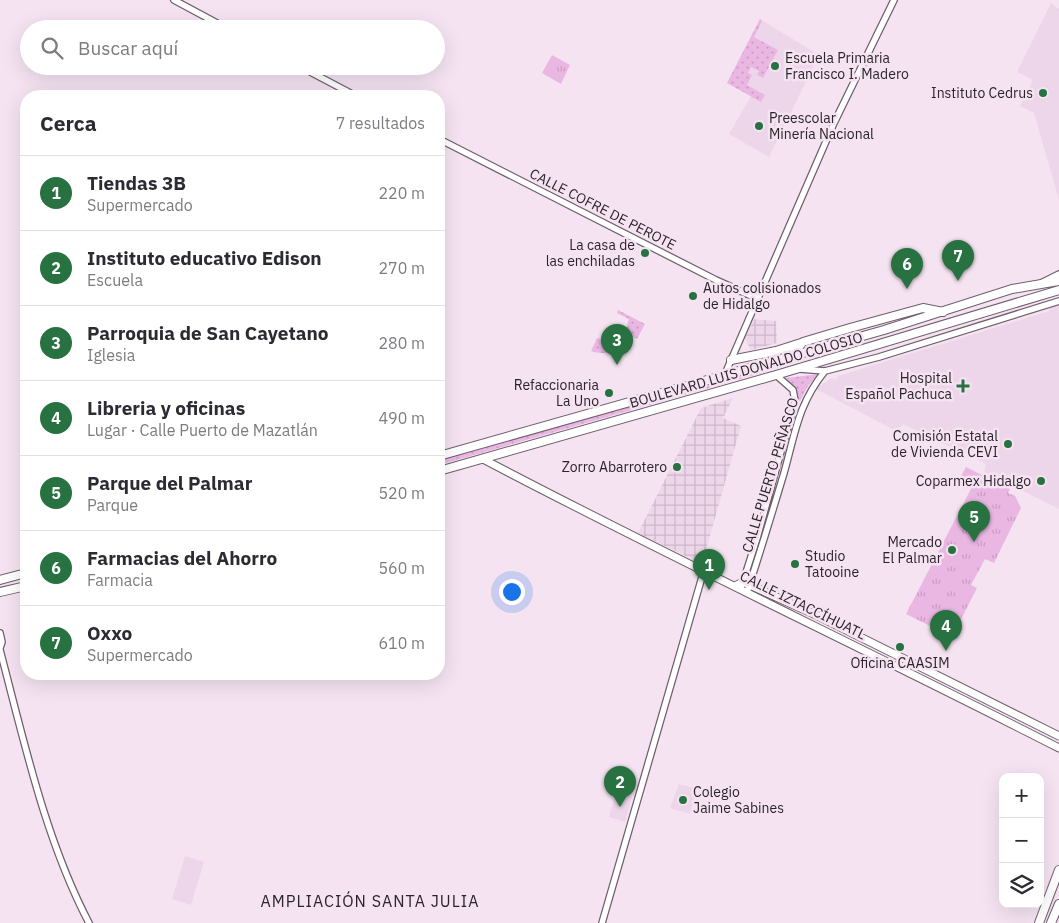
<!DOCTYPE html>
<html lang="es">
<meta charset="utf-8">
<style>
:root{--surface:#fff;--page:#f2f2f3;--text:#2b2b33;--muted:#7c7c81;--line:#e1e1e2;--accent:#277240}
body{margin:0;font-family:"IBM Plex Sans",sans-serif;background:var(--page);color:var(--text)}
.controls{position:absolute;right:15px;bottom:15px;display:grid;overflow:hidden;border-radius:10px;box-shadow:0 5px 20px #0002}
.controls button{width:45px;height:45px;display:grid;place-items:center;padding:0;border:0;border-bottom:1px solid var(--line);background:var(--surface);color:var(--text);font:25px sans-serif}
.you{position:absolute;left:511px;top:591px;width:18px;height:18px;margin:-12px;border:4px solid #fff;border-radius:50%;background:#1a73e8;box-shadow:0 0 0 8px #1a73e833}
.badge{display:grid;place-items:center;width:32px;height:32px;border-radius:50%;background:var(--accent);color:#fff;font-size:16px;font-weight:700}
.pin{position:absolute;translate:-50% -41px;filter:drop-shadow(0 1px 2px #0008)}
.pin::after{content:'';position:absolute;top:26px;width:18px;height:15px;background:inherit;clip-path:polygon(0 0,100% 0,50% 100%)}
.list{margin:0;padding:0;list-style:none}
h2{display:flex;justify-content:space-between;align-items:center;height:65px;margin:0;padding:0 20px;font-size:21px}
h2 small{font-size:16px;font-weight:400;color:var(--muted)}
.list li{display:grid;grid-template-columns:32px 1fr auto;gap:15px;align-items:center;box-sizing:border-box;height:75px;padding:0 20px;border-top:1px solid var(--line)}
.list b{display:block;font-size:19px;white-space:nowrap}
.list p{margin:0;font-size:16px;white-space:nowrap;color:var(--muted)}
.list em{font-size:16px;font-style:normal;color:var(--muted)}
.icon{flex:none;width:28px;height:28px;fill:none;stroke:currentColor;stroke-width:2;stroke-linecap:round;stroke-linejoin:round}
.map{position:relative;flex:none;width:1059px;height:923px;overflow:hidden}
.search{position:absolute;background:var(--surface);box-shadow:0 5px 20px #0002;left:20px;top:20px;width:425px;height:55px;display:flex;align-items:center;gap:12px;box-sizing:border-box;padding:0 18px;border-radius:28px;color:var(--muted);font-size:19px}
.panel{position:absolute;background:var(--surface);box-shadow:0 5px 20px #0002;left:20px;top:90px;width:425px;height:590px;border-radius:20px}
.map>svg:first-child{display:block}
.built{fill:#eed6ea}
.industrial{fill:url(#industrial-grid)}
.park{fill:url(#park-tufts)}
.garden{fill:url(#garden-dots)}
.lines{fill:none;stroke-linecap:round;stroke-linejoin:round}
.tertiary-casing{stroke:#6f5f6c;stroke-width:8}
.secondary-casing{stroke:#6f5f6c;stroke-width:9}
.primary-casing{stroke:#6f5f6c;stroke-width:10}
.tertiary{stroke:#fff;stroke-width:5.5}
.secondary{stroke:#fff;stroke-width:7}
.primary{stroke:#fff;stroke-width:8}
.poi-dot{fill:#277240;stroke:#f5e3f2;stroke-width:2}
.labels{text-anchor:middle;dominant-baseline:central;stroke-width:5;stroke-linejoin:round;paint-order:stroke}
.poi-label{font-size:14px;fill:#2b242a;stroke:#f5e3f2;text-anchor:end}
.street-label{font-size:14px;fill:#2b242a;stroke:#f5e3f2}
.quarter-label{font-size:16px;letter-spacing:1px;fill:#2b242a;stroke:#f5e3f2}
</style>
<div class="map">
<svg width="1059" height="923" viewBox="0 0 1059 923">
<defs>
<pattern id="industrial-grid" width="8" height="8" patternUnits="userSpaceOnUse" patternTransform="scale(1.25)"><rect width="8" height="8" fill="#eed6ea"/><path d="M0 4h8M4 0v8" fill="none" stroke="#ccb8c9"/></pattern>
<pattern id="park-tufts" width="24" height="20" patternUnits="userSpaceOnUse" patternTransform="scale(1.25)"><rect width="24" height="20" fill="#eab7e3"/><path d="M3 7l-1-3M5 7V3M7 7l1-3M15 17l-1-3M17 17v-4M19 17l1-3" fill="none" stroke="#c99dc3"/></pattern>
<pattern id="garden-dots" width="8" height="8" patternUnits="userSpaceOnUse" patternTransform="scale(1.25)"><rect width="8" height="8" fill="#eab7e3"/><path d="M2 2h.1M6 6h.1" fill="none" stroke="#c99dc3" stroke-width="1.8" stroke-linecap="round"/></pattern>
</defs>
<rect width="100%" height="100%" fill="#f5e3f2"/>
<path class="built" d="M1051,3L1059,9V200L1034,113L1020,106L1033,80L1017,72Z
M760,19L819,55L769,157L729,134L751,96L727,83Z
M1059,301V509L984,472L986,464L903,424L898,432L816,389L831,378L836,380L838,376L1049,311L1051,306Z
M679,784L697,789L690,814L670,808Z
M616,792L632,797L625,822L609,817Z
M185,856L204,862L191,905L172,899Z"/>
<path class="industrial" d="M754,319L776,321L777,343L751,350L745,338Z
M733,398L723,418L741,426L702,564L638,533L701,408Z"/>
<path class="park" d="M552,55L570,65L561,84L542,73Z
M966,467L1010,489L1008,493L1015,496L1021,508L994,563L985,559L971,585L977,588L952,637L906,614L973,485L960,478Z"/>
<path class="garden" d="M760,19L762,21L754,37L778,50L763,78L757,75L759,71L751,67L748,73L752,75L747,85L765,95L761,102L727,83Z
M618,310L645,324L637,339L625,333L629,319L617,313Z
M597,338L620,349L617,354C608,351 601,355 591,351Z
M803,356L754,375L439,465V460Z
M819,374L808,386L800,401H798L796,391L786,378Z"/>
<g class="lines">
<defs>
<path id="tertiary" d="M174,0L228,29
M299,66L356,96
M439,139L716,280L758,299
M1041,283L1059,274
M800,369L825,371L879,357L1059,301
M725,374L834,123L894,0
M742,585L757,538L795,401L793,390L776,375
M747,592C760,553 772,513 784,473C795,434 798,404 825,371
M0,633L2,642L0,648
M0,650C24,741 45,839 89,923
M602,923L704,570"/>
<path id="secondary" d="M483,459C673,559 867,650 1059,748
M735,586L743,582L816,615L1059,736"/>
<path id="primary" d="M791,356L803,342L850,328L923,308L943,312
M731,360L776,351L801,343
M439,456L884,330L1012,289L1059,281
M439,471L776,375L1059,290
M0,580L26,573
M0,592L26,586
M1039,923L1059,870
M1051,923L1059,904"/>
</defs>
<use href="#tertiary" class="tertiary-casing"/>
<use href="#secondary" class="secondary-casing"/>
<use href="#primary" class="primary-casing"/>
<use href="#tertiary" class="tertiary"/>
<use href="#secondary" class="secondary"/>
<use href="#primary" class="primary"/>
</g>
<g class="poi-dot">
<circle cx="775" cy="66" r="5"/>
<circle cx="1043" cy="93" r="5"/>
<circle cx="759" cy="126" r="5"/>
<circle cx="645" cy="253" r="5"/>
<circle cx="693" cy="296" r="5"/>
<path d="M960.5 378.5h5v5h5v5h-5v5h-5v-5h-5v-5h5z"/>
<circle cx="609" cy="393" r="5"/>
<circle cx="1008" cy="444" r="5"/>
<circle cx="677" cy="467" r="5"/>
<circle cx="1041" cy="481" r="5"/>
<circle cx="952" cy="550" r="5"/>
<circle cx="795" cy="564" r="5"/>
<circle cx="900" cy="647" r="5"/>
<circle cx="683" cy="800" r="5"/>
</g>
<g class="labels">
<g class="poi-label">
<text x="785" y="58" text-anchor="start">Escuela Primaria<tspan x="785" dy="16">Francisco I. Madero</tspan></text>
<text x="1033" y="93">Instituto Cedrus</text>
<text x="769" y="118" text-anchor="start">Preescolar<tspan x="769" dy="16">Minería Nacional</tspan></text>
<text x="635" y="245">La casa de<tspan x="635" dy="16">las enchiladas</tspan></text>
<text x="703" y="288" text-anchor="start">Autos colisionados<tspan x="703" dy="16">de Hidalgo</tspan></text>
<text x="952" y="378">Hospital<tspan x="952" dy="16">Español Pachuca</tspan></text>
<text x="599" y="385">Refaccionaria<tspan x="599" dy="16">La Uno</tspan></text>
<text x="998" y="436">Comisión Estatal<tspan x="998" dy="16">de Vivienda CEVI</tspan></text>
<text x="667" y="467">Zorro Abarrotero</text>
<text x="1031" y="481">Coparmex Hidalgo</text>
<text x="942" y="542">Mercado<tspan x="942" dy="16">El Palmar</tspan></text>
<text x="805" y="556" text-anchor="start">Studio<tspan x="805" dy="16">Tatooine</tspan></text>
<text x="900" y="663" text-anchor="middle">Oficina CAASIM</text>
<text x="693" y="792" text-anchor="start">Colegio<tspan x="693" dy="16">Jaime Sabines</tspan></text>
</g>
<g class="street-label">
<text transform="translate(603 209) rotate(27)">CALLE COFRE DE PEROTE</text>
<text transform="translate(746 370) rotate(-16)">BOULEVARD LUIS DONALDO COLOSIO</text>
<text transform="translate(770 475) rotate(-73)">CALLE PUERTO PEÑASCO</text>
<text transform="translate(803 605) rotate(26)">CALLE IZTACCÍHUATL</text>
</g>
<g class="quarter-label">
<text x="370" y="901">AMPLIACIÓN SANTA JULIA</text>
</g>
</g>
</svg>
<div class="controls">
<button>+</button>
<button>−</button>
<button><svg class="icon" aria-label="layers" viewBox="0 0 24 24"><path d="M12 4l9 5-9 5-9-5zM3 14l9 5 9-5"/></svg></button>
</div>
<div class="you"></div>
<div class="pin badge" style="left:709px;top:590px">1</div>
<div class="pin badge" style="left:620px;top:807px">2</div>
<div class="pin badge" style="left:617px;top:365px">3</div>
<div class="pin badge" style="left:946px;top:651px">4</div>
<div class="pin badge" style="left:974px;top:542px">5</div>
<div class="pin badge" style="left:907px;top:289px">6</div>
<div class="pin badge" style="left:958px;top:281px">7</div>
<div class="search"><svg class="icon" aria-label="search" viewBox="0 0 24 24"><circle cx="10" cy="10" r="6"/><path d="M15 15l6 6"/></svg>Buscar aquí</div>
<section class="panel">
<h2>Cerca<small>7 resultados</small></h2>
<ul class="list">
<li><span class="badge">1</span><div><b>Tiendas 3B</b><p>Supermercado</p></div><em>220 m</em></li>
<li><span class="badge">2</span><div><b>Instituto educativo Edison</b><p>Escuela</p></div><em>270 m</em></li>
<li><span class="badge">3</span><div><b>Parroquia de San Cayetano</b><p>Iglesia</p></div><em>280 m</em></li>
<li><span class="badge">4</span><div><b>Libreria y oficinas</b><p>Lugar · Calle Puerto de Mazatlán</p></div><em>490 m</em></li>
<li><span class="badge">5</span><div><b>Parque del Palmar</b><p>Parque</p></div><em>520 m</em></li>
<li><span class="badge">6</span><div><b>Farmacias del Ahorro</b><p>Farmacia</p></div><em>560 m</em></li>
<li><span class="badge">7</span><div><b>Oxxo</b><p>Supermercado</p></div><em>610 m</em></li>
</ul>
</section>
</div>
